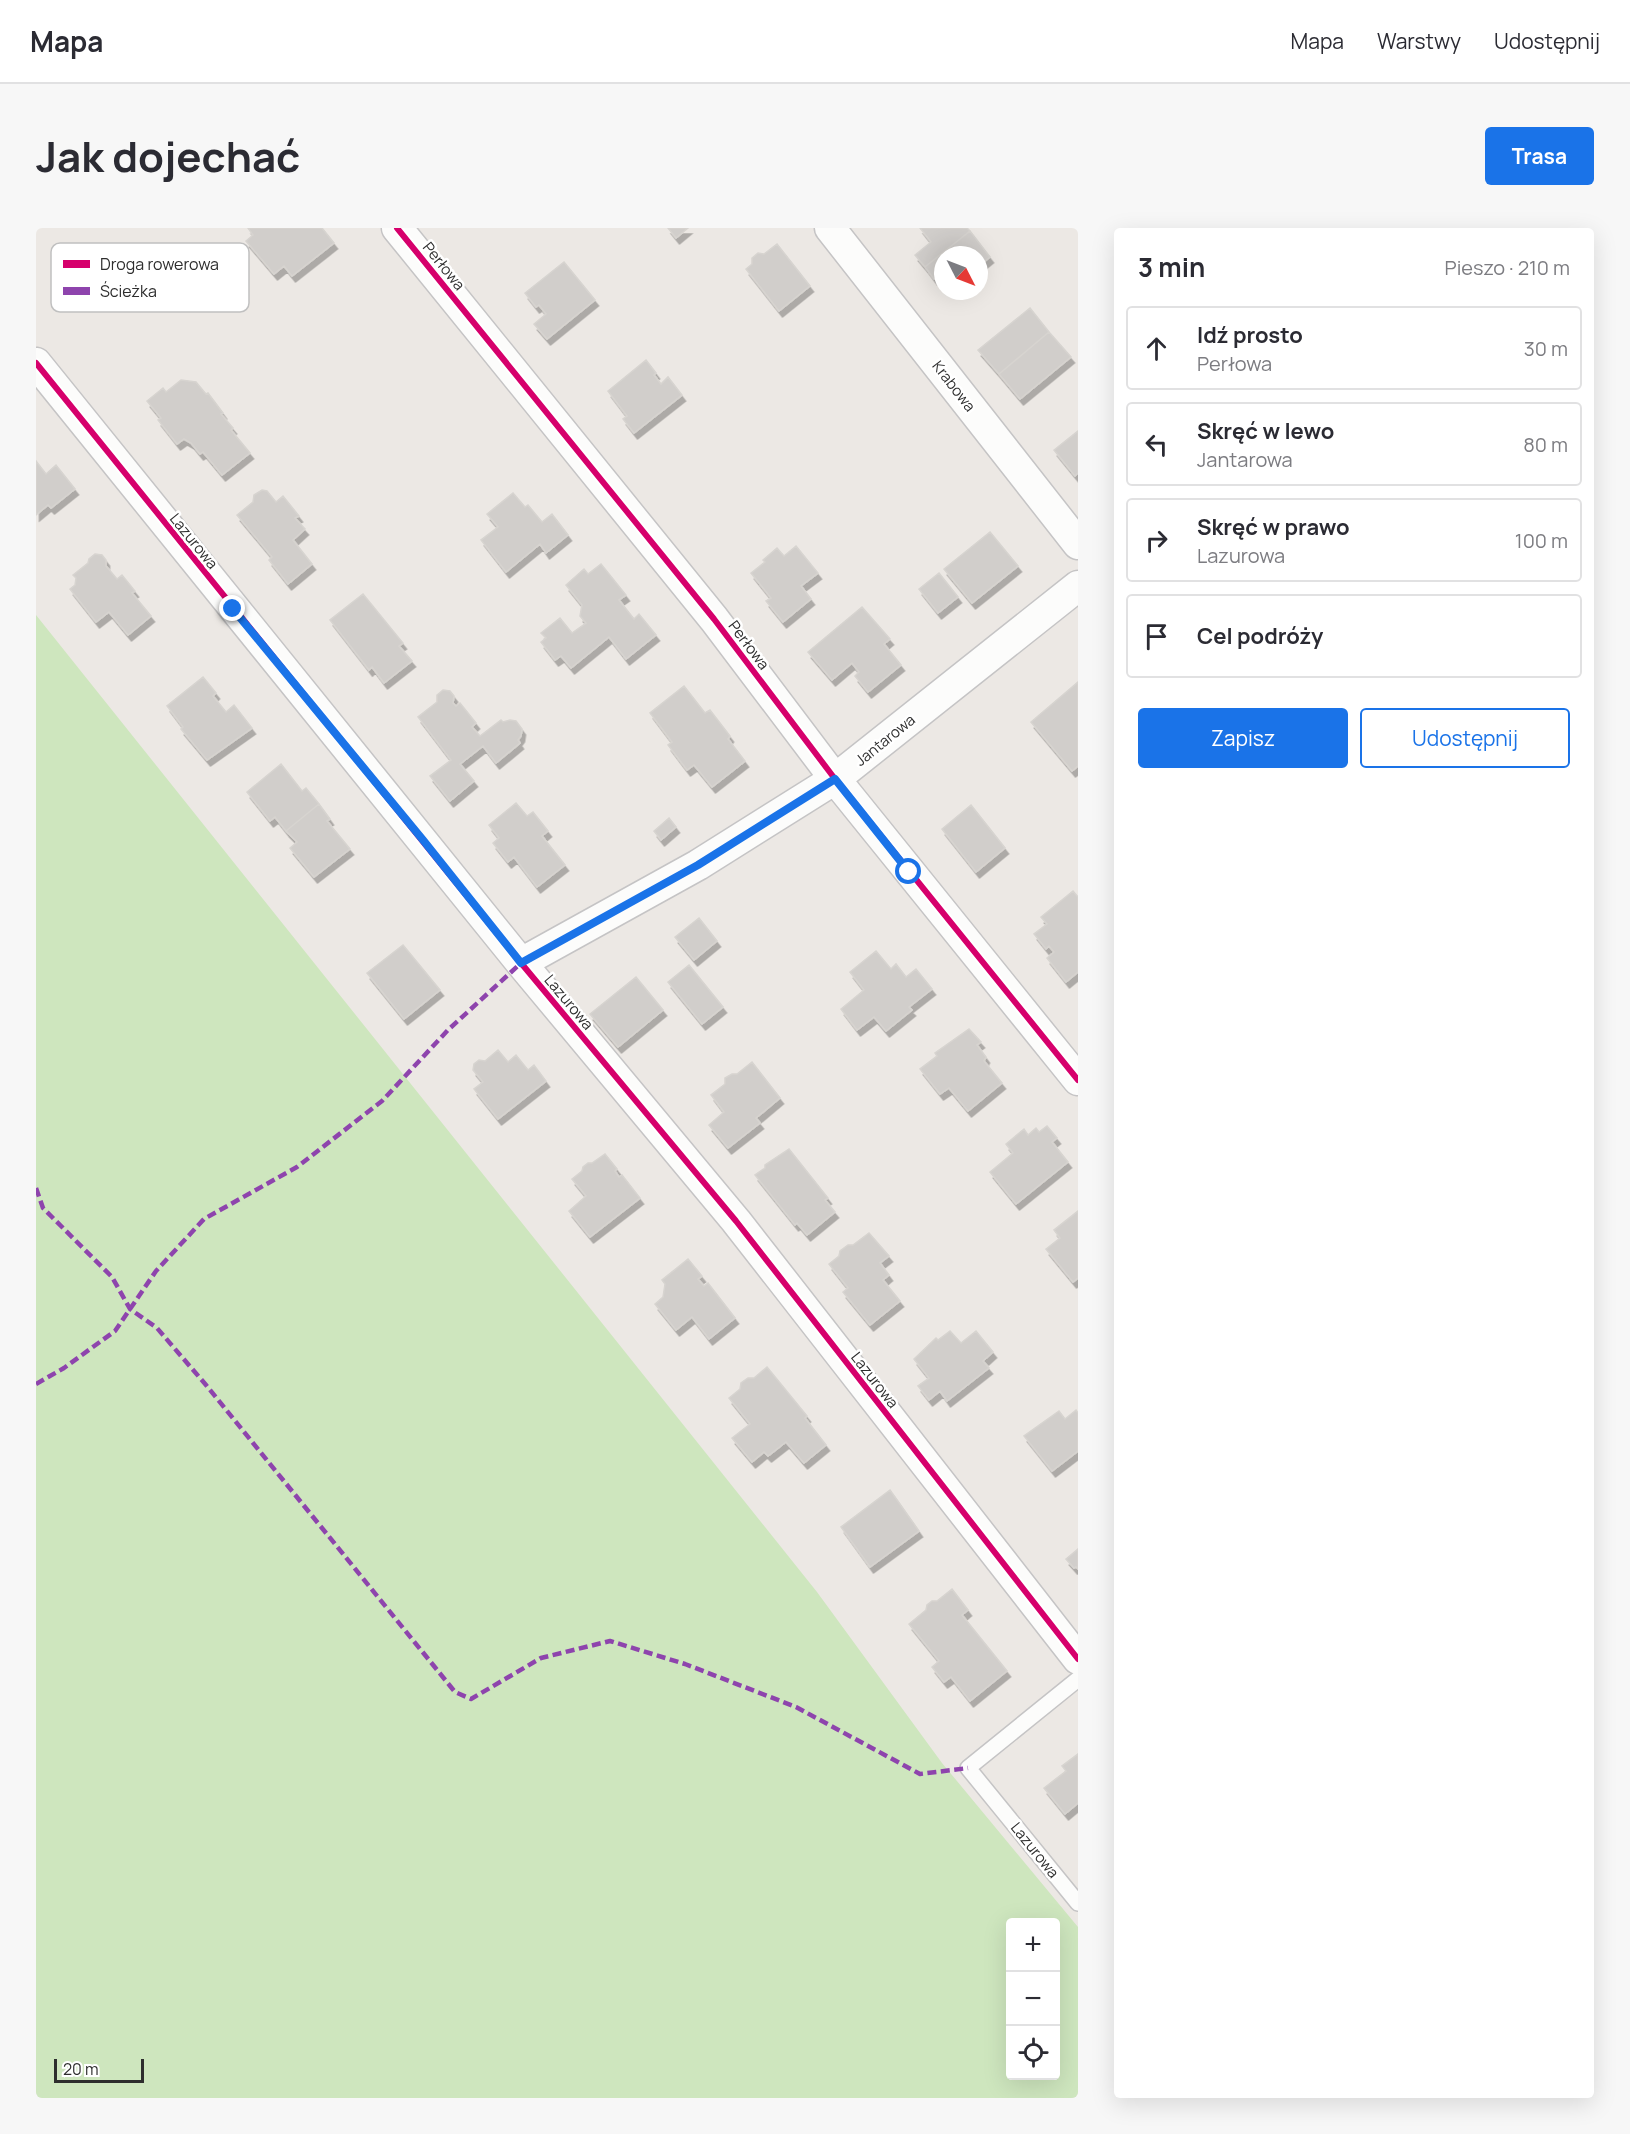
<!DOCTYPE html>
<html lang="pl">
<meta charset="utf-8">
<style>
:root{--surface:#fff;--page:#f7f7f7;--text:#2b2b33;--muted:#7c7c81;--line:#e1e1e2;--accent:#1a73e8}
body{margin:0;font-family:Manrope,sans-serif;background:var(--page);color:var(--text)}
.controls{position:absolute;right:18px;bottom:18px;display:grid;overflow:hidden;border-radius:6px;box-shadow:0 6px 24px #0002}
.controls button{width:54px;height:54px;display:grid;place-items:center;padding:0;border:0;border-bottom:2px solid var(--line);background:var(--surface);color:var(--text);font:30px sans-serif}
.compass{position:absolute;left:898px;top:18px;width:54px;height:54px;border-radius:50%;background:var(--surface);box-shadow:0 6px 24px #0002;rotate:132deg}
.scale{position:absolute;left:18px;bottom:15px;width:90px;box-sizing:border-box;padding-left:6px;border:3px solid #2e2e2e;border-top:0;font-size:16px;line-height:21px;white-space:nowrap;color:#2e2e2e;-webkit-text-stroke:4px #fff;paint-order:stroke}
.stop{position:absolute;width:18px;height:18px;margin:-14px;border:4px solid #1a73e8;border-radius:50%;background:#fff}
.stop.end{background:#1a73e8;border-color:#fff;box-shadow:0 2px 6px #0008}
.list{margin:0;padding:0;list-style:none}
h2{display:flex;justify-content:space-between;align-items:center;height:78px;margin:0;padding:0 24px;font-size:26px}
h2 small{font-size:20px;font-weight:400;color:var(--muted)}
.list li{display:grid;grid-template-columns:39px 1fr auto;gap:18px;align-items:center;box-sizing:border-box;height:84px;margin:0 12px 12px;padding:0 12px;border:2px solid var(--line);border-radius:6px}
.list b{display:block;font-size:22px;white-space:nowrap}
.list p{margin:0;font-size:20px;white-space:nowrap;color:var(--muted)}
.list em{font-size:20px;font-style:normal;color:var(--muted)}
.actions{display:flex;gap:12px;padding:18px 24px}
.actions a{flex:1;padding:14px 0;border:2px solid var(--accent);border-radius:6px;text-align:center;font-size:21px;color:var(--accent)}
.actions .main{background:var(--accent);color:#fff}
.icon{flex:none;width:33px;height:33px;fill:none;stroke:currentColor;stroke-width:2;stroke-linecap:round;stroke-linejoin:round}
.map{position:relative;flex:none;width:1042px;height:1870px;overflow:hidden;border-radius:6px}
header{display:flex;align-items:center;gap:36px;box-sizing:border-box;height:84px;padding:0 30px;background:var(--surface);border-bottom:2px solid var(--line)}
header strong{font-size:28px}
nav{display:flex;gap:33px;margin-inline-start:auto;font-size:21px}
.intro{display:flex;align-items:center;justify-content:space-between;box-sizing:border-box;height:144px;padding:0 36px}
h1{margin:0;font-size:42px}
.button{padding:15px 27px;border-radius:6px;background:var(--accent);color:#fff;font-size:21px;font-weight:700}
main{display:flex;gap:36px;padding:0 36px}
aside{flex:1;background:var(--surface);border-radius:6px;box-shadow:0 6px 24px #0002}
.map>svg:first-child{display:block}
.green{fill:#cee6be;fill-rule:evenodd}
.building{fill:#d1cecb;stroke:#d7d4d0;stroke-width:1.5;filter:url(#shadow)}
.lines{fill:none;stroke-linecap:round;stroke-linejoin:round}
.service-casing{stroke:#c5c4c5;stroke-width:18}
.minor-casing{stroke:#c5c4c5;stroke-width:33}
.service{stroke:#fcfcfb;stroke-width:15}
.minor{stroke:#fcfcfb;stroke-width:30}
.quiet{stroke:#8e44ad;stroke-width:4.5;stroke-dasharray:9 4.5;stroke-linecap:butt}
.cycleway-casing{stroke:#fff;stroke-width:10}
.cycleway{stroke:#d6006c;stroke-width:6}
.route{stroke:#1a73e8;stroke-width:8}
.labels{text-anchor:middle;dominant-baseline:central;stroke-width:5;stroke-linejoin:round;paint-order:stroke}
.street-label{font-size:15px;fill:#2e2e2e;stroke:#fff}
.key{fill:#fff;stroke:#c0c0c0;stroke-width:1.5}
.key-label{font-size:16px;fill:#2e2e2e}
</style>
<header>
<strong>Mapa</strong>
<nav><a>Mapa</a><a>Warstwy</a><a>Udostępnij</a></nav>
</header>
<div class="intro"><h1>Jak dojechać</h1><a class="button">Trasa</a></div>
<main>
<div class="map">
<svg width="1042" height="1870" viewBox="0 0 1042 1870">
<defs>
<filter id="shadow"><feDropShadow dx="3.5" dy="6" stdDeviation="0" flood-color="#0004"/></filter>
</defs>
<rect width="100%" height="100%" fill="#ece8e4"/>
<path class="green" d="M0,387L781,1364L906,1535L1042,1699V1870H0ZM975,1694H1020V1848H975Z"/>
<path class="building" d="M212,0H286L298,15L256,48L248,38L238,46L210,13L217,7Z
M632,0H652L640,10Z
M884,0H931L934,3L889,39L879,27L895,14Z
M934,3L954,29L943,38V27H907V44L898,51L889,39Z
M741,16L774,58L743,83L710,41L716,36V30L722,25L728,26Z
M528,34L559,72L511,111L498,96L510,86L503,77L500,79L489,65Z
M994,80L1013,104L963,146L942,122Z
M1013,104L1035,129L984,171L963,146Z
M610,132L620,145L618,147L625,156L632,149L646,167L598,205L587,191L591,188L572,163Z
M145,152L160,154L170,166L172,165L187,185L185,186L197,200L195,202L214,225L186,247L167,224L164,226L155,215L148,211L141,216L122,192L125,190L111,173L127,160L130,164Z
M1042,203V245L1039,248L1018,222Z
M0,233L10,246L20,237L39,261L15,280L12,277L0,287Z
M226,262L231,263L240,274L247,268L263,288L259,290L269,301L257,312L276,336L252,356L233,332L236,329L201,287L217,274L218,267Z
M477,265L489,279L492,277L506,294L516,286L532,307L510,325L504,316L470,344L445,312L462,299L451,286Z
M954,304L982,338L936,375L908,341Z
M760,318L782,345L765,358L775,371L747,394L730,373L735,370L715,345L729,334L727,332L741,320L748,328Z
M59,326L66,327L70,332V338L81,351L86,347L99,363L96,365L115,388L92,407L73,384L60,394L34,361L39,357L40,350L37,347L52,335L53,331Z
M565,336L590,367L583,372L598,391L603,386L620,407L590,431L573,409L535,440L525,428L519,432L505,414L510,410L505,405L524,390L536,405L550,395L544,388L546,377L530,357L548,341L552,346Z
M903,345L922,369L902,385L883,361Z
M327,366L367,415L363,418L376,433L348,455L336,439L333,442L294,392Z
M826,379L854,411L848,416L865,437L832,464L819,448L823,444L816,435L796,452L772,424Z
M167,449L180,465L177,468L190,484L198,477L216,500L171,532L145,501L147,499L131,478Z
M1042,454V538L1036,543L995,494Z
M648,458L669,485L674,482L694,508L692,511L709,533L676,559L658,537L651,542L632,517L636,514L614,485Z
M407,462L414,463L418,468L417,475L420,478L424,475L440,495L436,499L444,508L465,492L467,494L474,492L480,493L486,501L485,508L482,512L484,515L460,535L447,518L424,536L438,553L414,573L394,548L415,532L382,489L401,474V467Z
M245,536L266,563L270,560L283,576L250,603L239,589L234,593L211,564Z
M480,575L491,588L497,584L512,603L506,608L529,637L501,659L478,629L472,634L457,615L463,610L453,597Z
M283,576L294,591L291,593L314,621L278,649L254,620L261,614L250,603Z
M935,577L969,620L940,644L906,601Z
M633,590L640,599L625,612L618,603Z
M1037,663L1042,669V744L1030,754L1011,730L1018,724L1013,718L1010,721L998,706L1011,696L1005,689Z
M663,690L681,713L658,732L639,709Z
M367,717L404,762L368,791L331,745Z
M840,723L855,741L860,736L870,749L880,741L896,761L873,779L876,782L850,803L838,789L821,802L805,781L828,762L814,744Z
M653,737L687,779L666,796L632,754Z
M600,749L627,782L582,819L554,786Z
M933,801L945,814L941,817L950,829L948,833L966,855L932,883L913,860L904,866L884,841L901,828L899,825Z
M462,822L472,834L480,827L492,842L498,837L510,853L462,891L438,861L447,854L437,842L438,836L443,832L449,833Z
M716,834L744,870L720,890L724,895L692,920L673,897L688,884L675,867L689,856V850L696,846H701Z
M1011,898L1021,910L1016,914L1032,934L980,976L954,944L977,925L970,916L988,901L992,907L1000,900L1003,904Z
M753,921L792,970L789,972L799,984L771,1007L761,995L759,997L719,947L729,940V937Z
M569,926L581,941L579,943L583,949L586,947L604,970L554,1009L533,983L550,968L536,951L546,943L547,939L552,935H556Z
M1042,983V1050L1037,1054L1010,1021L1024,1010L1018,1002Z
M833,1005L853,1028L844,1035L853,1047L847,1052L864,1073L834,1097L807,1064L812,1060L793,1036L803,1028L804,1023L812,1017H817Z
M652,1031L666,1048L662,1051L668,1058L672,1055L699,1090L673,1111L656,1089L640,1102L619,1076L627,1069L629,1056L626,1052Z
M914,1103L925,1115L940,1103L957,1124L947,1133L953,1140L911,1173L904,1163L893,1172L882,1158L893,1150L878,1131L900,1110L902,1112Z
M731,1139L771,1188L769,1190L790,1217L768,1235L750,1214L732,1228L728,1224L716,1234L696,1210L714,1196L693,1170L704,1161L705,1155L712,1150H718Z
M1040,1182L1042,1185V1223L1016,1243L988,1208L1023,1183L1029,1191Z
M854,1262L883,1303L834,1339L805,1299Z
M1042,1321V1341L1040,1339L1038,1340L1030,1331Z
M916,1361L932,1382L926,1387L971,1443L934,1473L915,1449L908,1454L896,1439L903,1433L873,1396L890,1382L891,1377L896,1373H901Z
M1042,1526V1575L1029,1586L1008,1560L1030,1543L1026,1538Z"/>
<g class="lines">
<defs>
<path id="service" d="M1042,1451L932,1540L1042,1675"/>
<path id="minor" d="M361,0L678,391L799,551L1042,852
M794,0L1042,316
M0,135L485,735L700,993L1042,1431
M485,735L662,637L799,551L1042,358"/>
</defs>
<use href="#service" class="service-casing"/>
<use href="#minor" class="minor-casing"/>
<use href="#service" class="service"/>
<use href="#minor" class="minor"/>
<path class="quiet" d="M0,960L7,980L76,1049L94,1081L121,1100L170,1157L419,1464L435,1471L505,1430L574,1413L649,1436L760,1479L884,1546L932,1540
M0,1156L28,1140L79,1103L120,1043L168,991L261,939L346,873L412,802L485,735"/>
<defs>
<path id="cycleway" d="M361,0L678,391L799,551L1042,852
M0,135L485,735L700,993L1042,1431"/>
</defs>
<use href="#cycleway" class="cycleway-casing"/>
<use href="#cycleway" class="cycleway"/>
</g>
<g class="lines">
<path class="route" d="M197,381L387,612L485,735L662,637L799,551L873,644"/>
</g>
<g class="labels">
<g class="street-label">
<text transform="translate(408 38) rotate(51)">Perłowa</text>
<text transform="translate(918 158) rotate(52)">Krabowa</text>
<text transform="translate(158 313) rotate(51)">Lazurowa</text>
<text transform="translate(713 417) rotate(53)">Perłowa</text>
<text transform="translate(849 512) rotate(-39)">Jantarowa</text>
<text transform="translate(533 774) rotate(50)">Lazurowa</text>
<text transform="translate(839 1152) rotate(52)">Lazurowa</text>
<text transform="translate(999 1622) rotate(51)">Lazurowa</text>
</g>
</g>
<rect x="15" y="15" width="198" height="69" rx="9" class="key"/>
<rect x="27" y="32" width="27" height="8" fill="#d6006c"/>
<rect x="27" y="59" width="27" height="8" fill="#8e44ad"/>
<g class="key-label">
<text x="64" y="42">Droga rowerowa</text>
<text x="64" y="69">Ścieżka</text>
</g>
</svg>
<div class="controls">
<button>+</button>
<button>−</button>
<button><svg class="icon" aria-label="locate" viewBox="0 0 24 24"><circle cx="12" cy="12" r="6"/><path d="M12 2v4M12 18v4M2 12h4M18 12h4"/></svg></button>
</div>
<svg class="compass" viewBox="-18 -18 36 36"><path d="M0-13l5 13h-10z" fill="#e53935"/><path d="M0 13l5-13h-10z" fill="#7c7c81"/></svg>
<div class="scale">20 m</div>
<div class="stop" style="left:873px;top:644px"></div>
<div class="stop end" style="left:197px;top:381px"></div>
</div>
<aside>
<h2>3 min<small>Pieszo · 210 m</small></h2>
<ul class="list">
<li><svg class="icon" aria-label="ahead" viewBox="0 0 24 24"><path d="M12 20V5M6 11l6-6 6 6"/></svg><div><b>Idź prosto</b><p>Perłowa</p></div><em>30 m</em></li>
<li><svg class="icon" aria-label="left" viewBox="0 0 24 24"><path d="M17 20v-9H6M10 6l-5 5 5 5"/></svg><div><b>Skręć w lewo</b><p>Jantarowa</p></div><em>80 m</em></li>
<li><svg class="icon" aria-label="right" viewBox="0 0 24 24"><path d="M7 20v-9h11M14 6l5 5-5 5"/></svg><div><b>Skręć w prawo</b><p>Lazurowa</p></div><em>100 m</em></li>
<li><svg class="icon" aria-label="arrive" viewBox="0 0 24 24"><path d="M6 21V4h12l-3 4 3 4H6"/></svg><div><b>Cel podróży</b></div></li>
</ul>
<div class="actions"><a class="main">Zapisz</a><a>Udostępnij</a></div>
</aside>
</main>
